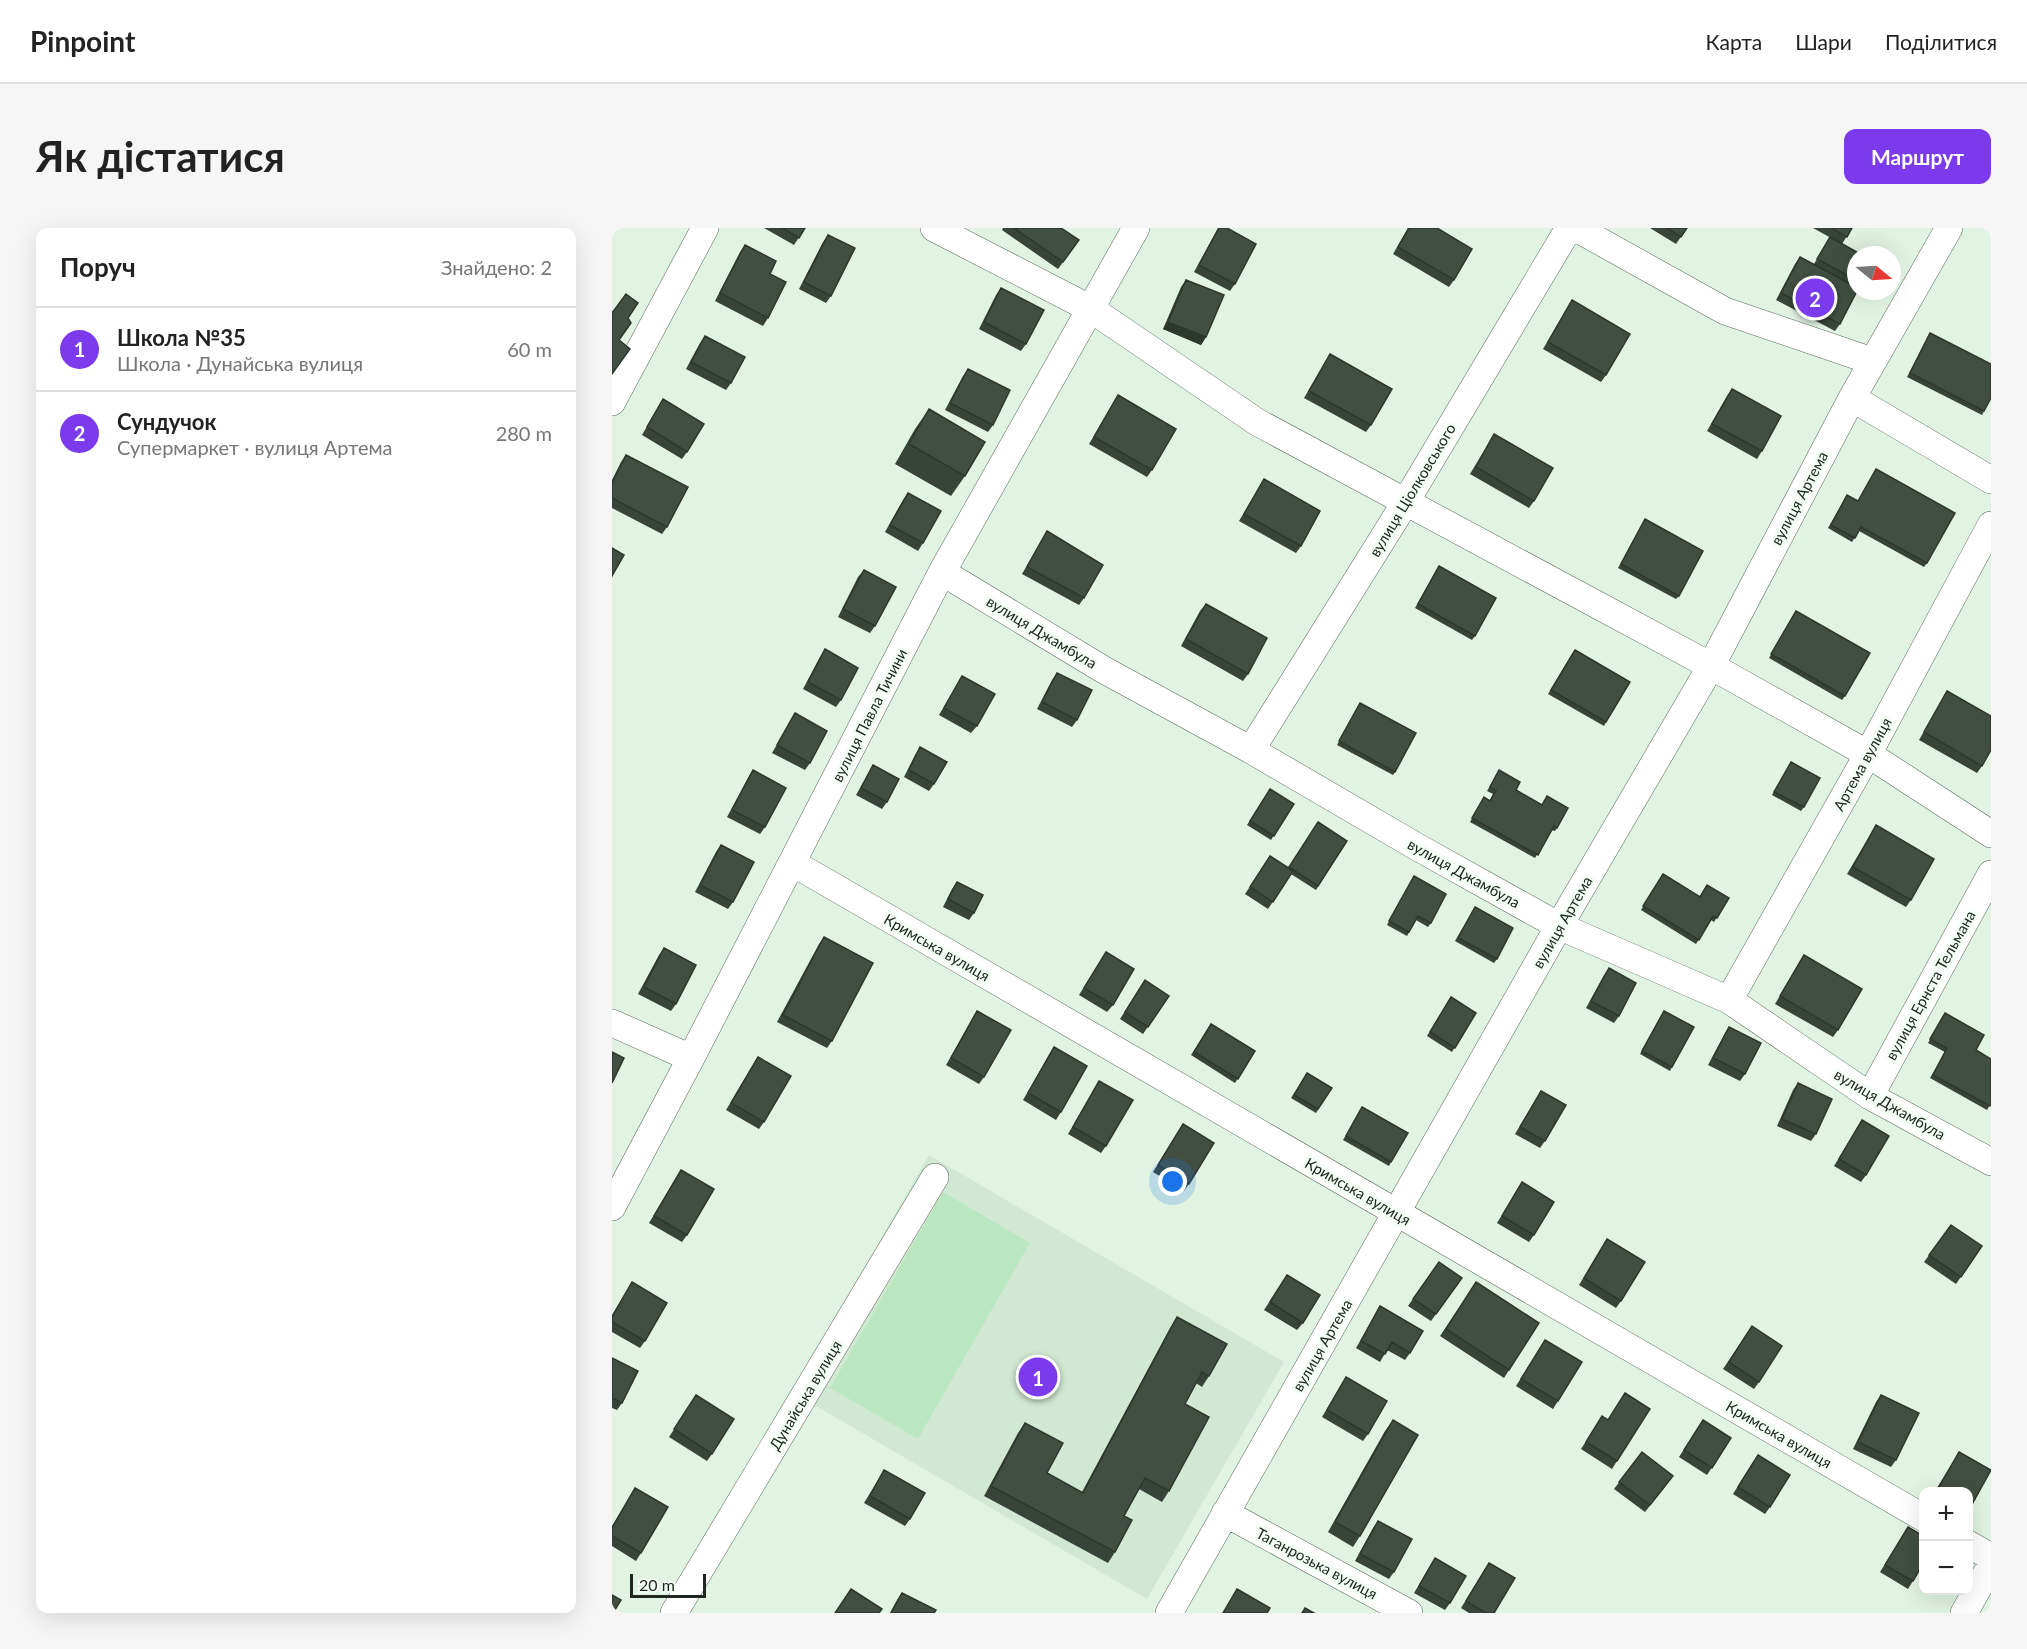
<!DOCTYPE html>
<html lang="uk">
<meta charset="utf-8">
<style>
:root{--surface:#fff;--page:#f6f6f6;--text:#222;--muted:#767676;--line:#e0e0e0;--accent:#7c3aed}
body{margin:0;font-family:Lato,sans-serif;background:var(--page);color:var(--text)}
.controls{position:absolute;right:18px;bottom:18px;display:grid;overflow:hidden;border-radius:12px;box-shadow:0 6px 24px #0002}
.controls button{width:54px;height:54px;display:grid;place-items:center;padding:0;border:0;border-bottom:2px solid var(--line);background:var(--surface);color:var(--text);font:30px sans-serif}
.compass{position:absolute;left:1235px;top:18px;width:54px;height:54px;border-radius:50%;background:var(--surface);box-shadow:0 6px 24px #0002;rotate:108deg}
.scale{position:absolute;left:18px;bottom:15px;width:76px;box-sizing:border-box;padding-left:6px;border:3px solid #202721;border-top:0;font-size:16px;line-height:21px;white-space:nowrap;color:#202721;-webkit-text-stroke:4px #f3fef4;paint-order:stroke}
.you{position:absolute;left:561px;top:954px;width:21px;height:21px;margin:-15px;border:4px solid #fff;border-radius:50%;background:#1a73e8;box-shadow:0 0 0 9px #1a73e833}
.badge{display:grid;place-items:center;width:39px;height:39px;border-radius:50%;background:var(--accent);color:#fff;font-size:20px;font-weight:700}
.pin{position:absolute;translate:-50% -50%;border:3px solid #fff;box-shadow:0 2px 6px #0006}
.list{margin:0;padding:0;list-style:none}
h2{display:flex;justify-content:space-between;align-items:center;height:78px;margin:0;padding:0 24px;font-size:26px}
h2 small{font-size:20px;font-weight:400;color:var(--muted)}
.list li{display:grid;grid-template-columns:39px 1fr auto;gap:18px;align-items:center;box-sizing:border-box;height:84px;padding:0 24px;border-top:2px solid var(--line)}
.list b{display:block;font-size:22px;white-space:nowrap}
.list p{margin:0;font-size:20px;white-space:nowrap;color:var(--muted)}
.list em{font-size:20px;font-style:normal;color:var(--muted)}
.map{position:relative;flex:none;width:1379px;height:1385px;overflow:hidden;border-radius:12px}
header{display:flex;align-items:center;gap:36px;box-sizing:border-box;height:84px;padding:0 30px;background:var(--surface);border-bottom:2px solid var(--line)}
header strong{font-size:28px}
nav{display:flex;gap:33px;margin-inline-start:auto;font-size:21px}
.intro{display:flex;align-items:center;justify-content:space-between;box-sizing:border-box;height:144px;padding:0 36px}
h1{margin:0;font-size:42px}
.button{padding:15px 27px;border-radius:12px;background:var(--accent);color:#fff;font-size:21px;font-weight:700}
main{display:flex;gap:36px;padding:0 36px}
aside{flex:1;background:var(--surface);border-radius:12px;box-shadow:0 6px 24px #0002}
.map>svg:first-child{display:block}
.built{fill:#d1e9d3}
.green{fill:#bbe7c0}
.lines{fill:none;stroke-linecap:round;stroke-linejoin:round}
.minor-casing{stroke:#59695b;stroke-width:28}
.minor{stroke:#fff;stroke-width:27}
.wall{fill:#384439}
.shaded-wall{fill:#2e372e}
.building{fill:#414f42;stroke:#2e372e;stroke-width:1.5}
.labels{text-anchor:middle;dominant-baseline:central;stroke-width:6;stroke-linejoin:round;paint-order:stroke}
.street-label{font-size:15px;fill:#202721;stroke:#f3fef4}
</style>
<header>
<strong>Pinpoint</strong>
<nav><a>Карта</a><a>Шари</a><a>Поділитися</a></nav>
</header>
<div class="intro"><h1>Як дістатися</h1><a class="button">Маршрут</a></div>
<main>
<aside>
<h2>Поруч<small>Знайдено: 2</small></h2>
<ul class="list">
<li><span class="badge">1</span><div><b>Школа №35</b><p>Школа · Дунайська вулиця</p></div><em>60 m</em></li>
<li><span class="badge">2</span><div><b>Сундучок</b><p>Супермаркет · вулиця Артема</p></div><em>280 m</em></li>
</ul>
</aside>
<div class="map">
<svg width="1379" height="1385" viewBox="0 0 1379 1385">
<rect width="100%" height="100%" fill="#e1f3e3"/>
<path class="built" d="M317,927L672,1134L535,1371L180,1164Z"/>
<path class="green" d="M331,964L418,1015L306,1211L218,1160Z"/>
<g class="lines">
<defs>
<path id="minor" d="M322,0L479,81L645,194L1099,438L1256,526L1379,606
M964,0L1113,83L1260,133
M1240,170L1379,252
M0,174L93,0
M330,344L492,442L639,522L807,620L947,698L1117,772L1258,868L1379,934
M639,522L793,275L957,0
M181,635L1312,1290
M1117,772L1256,526L1379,297
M0,795L79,830
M1258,868L1379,646
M0,979L79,830L330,344L524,0
M613,1285L797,1385
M1356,1316L1379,1329
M62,1385L323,949
M557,1385L947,698L1099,438L1240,170L1337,0
M1352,1385L1379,1337"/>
</defs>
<use href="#minor" class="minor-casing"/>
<use href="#minor" class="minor"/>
</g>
<path class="wall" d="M152,0H193L182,17Z
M391,0H449L467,12L446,41L390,2Z
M606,0H615L623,56L618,63L582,44Z
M796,0H825L842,52L837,59L781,26Z
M1038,0H1075L1064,16Z
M1201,0H1240L1230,16Z
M216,7L219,68L214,75L187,61L211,14Z
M1218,9L1244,27V54L1242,58L1228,96L1223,103L1164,72L1183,36L1188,29L1202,36Z
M133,17L158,46L156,90L151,98L103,73L128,24Z
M574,52L594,109L589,117L551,101L569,59Z
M389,60L414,116L409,123L367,101L384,67Z
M960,72L994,147L989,154L931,121Z
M1318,105L1372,183L1370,187L1295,149Z
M93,108L119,155L114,162L74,141L88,115Z
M718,126L759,197L754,204L692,170Z
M356,141L381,197L376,204L333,182L351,148Z
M1120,161L1150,223L1145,231L1095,203L1115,168Z
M506,167L540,242L535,249L477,216Z
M51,171L75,224L70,231L30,207Z
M317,181L353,248L339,268L283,236L303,201Z
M882,206L922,273L917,280L858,246Z
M14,227L55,299L50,306L0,280V252L9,234Z
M652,251L689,318L684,325L627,293Z
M296,265L311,315L306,323L273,304L291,272Z
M1235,267L1315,335L1312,339L1247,303L1240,314L1216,300Z
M1033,291L1067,368L1064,371L1006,340Z
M435,303L472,370L467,377L410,346L430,311Z
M825,341L863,408L860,412L803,380Z
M252,342L263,398L258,405L226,389L246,349Z
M594,376L636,446L631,453L569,418L588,383Z
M1182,386L1233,468L1230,472L1157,430Z
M213,421L229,472L224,479L191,461L208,429Z
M960,426L994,494L992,498L936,466Z
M445,445L465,492L460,499L425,481L440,452Z
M350,448L365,498L359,505L327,487Z
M1335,463L1370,538L1365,545L1307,512Z
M748,475L783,544L781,547L725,517Z
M183,485L198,535L193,542L160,525Z
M308,519L322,556L317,563L292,549L303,527Z
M261,537L275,574L270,581L244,567Z
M1177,538L1192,579L1189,583L1160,567Z
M141,542L153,599L148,606L115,589L136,550Z
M887,542L904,562L930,577L935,568L945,600L943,603L939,602L923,630L858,594L872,569L878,572L881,566L875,563Z
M658,561L682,576L659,612L635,597Z
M1264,597L1299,672L1294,679L1235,646Z
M735,613L704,662L679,646L656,681L633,666L658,628L676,639Z
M109,617L121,674L116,681L83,664L104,624Z
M1051,646L1087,669L1117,670L1102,694L1099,692L1084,716L1029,682Z
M802,648L819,695L816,699L804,692L795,708L775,697Z
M345,654L362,685L357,692L331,679L340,661Z
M863,679L885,731L882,735L843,713Z
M212,709L220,813L215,820L165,794L207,716Z
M52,720L64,776L59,783L26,766L47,727Z
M494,724L501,777L495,784L467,767Z
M1192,727L1226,802L1221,809L1163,776Z
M997,740L1007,788L1002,795L974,780L992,747Z
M533,752L557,768L531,806L508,791Z
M839,769L864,785L840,824L815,808Z
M365,783L372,849L367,856L334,837Z
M1052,783L1060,839L1058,843L1028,826Z
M1333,785L1364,822L1379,875L1375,882L1318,850L1333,824L1316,815Z
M599,796L643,823L623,855L579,827Z
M1117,799L1133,846L1128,853L1096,837L1112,807Z
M442,819L449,884L444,892L411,872Z
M146,829L152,894L147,901L114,882Z
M695,845L720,860L704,885L679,870Z
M487,853L494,918L489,925L456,906Z
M1186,855L1204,906L1199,913L1165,898L1181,862Z
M929,863L933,913L928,920L903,906Z
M748,882L779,934L777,938L731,912Z
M1250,892L1254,947L1249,954L1222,938Z
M571,896L577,956L572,963L541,944Z
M69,942L75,1007L70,1014L37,995Z
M910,954L922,1007L917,1014L885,995Z
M1339,997L1370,1018L1344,1056L1312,1034Z
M995,1011L1009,1073L1004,1080L967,1057Z
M827,1034L850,1050L819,1093L796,1078Z
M675,1047L691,1095L685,1102L652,1082Z
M20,1054L33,1113L28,1120L0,1104V1087Z
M864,1054L927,1095L892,1150L828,1108Z
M768,1078L798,1125L793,1132L775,1122L768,1134L744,1120Z
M565,1089L597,1148L590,1159L584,1155L573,1176L557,1263L550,1274L527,1261L512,1288L503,1324L496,1335L372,1268L406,1205L413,1195L435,1245L470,1264L558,1100Z
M1135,1105L1147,1154L1142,1161L1111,1141Z
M933,1112L946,1173L941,1181L904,1158Z
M0,1130L10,1175L5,1182L0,1180Z
M734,1149L756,1206L751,1213L710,1189Z
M84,1167L100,1226L95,1233L57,1209Z
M1269,1167L1284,1232L1279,1239L1241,1221L1264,1174Z
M990,1188L996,1191L1005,1233L1000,1241L969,1221Z
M781,1192L748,1308L741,1319L716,1304L773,1203Z
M1091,1192L1119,1210L1095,1247L1067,1229Z
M1030,1224L1056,1255L1033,1284L1002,1261Z
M1347,1224L1379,1242L1356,1283V1263H1323Z
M1141,1234L1158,1279L1153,1286L1121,1266Z
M272,1242L298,1291L293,1298L252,1275Z
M23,1260L29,1325L24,1333L0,1318V1298Z
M766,1293L782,1344L777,1351L743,1333L761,1300Z
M1296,1299L1301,1353L1296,1361L1268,1344Z
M823,1330L838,1375L833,1382L802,1365Z
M877,1335L882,1385H857L849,1380Z
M290,1365L322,1385H278L285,1372Z"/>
<path class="shaded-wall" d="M556,94L594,109L589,117L551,101Z"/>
<path class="building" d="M170,0H193L187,10Z
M402,0H449L467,12L451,34Z
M607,0H615L644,16L623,56L587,37Z
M797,0H825L860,21L842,52L786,19Z
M1055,0H1075L1069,9Z
M1219,0H1240L1235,9Z
M216,7L243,20L219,68L192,54Z
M1218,9L1250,27H1244V52L1205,31Z
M133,17L164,33L158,46L174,54L156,90L108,65Z
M1188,29L1244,59V63H1245L1228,96L1169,65Z
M574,52L612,67L594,109L556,94Z
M389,60L432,82L414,116L372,94Z
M14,66L26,75L16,90L19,95L7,112L18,121L0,146V85Z
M960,72L1018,106L994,147L936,114Z
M1318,105L1379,136V170L1372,183L1298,145Z
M93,108L133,129L119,155L79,134Z
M718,126L780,161L759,197L697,163Z
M356,141L398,162L381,197L338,175Z
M1120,161L1169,188L1150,223L1100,196Z
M506,167L564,201L540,242L482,209Z
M51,171L92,196L75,224L35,199Z
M317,181L373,214L353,248L297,216Z
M882,206L941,240L922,273L864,239Z
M14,227L76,259L55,299L0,270V255Z
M1264,241L1343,285L1315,335L1249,299L1243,310L1219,297L1235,267L1246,273Z
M652,251L708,283L689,318L632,286Z
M296,265L329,283L311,315L278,297Z
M1033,291L1091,323L1067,368L1009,336Z
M435,303L491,337L472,370L415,339Z
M0,320L12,327L0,348Z
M827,338L884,370L863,408L806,376Z
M252,342L284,359L263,398L231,381Z
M594,376L655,410L636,446L574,411Z
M1184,383L1258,425L1233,468L1159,426Z
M213,421L246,440L229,472L196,454Z
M963,422L1018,454L994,494L939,462Z
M445,445L480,462L465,492L430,474Z
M350,448L383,466L365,498L332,480Z
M1335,463L1379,488V522L1370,538L1312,504Z
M748,475L804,505L783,544L727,513Z
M183,485L215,503L198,535L165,517Z
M308,519L335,534L322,556L297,542Z
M1179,534L1208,550L1192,579L1162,564Z
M261,537L287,551L275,574L249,560Z
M141,542L174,560L153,599L120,582Z
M887,542L908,554L904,562L930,577L935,568L956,580L945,600L942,598L926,627L860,590L872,569L878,573L884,563L878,559Z
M658,561L682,576L662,608L638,593Z
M706,594L735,613L706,658L677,639Z
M1264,597L1322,631L1299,672L1241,639Z
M109,617L142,634L121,674L88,657Z
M658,628L681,643L661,674L638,659Z
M1051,646L1088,669L1095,657L1117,670L1105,690L1101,688L1087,712L1031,678Z
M802,648L834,666L819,695L806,688L797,704L777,693Z
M345,654L371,667L362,685L336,671Z
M863,679L901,700L885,731L846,710Z
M212,709L261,735L220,813L171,787Z
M52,720L84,737L64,776L32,759Z
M494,724L522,741L501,777L472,760Z
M1192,727L1250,761L1226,802L1168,768Z
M997,740L1024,755L1007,788L979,773Z
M533,752L557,768L536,799L513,784Z
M839,769L864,785L843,820L818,804Z
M365,783L399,802L372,849L339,830Z
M1052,783L1082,799L1060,839L1030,823Z
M1333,785L1372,807L1364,822L1379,831V875L1378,878L1321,847L1335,820L1318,811Z
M599,796L643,823L626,851L582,824Z
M1117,799L1149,815L1133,846L1101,830Z
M442,819L475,838L449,884L416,865Z
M0,824L12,830L0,855Z
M146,829L179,848L152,894L119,875Z
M695,845L720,860L706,881L682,867Z
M487,853L521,872L494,918L461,899Z
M1186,855L1220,871L1204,906L1170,891Z
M929,863L954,877L933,913L908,899Z
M750,879L796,905L779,934L734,908Z
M1250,892L1277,908L1254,947L1227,931Z
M571,896L602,915L577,956L546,937Z
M69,942L102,961L75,1007L42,988Z
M910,954L942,974L922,1007L890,988Z
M1339,997L1370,1018L1349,1049L1317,1027Z
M995,1011L1033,1034L1009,1073L972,1050Z
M827,1034L850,1050L824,1086L801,1071Z
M675,1047L708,1067L691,1095L658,1074Z
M20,1054L55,1075L33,1113L0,1094V1089Z
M864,1054L927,1095L897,1142L834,1101Z
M768,1078L811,1103L798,1125L780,1114L773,1126L749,1113Z
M565,1089L615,1116L597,1148L590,1144L573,1176L597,1189L557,1263L533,1250L512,1288L520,1292L503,1324L379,1258L413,1195L451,1215L435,1245L471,1265Z
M1140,1098L1170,1118L1147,1154L1117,1134Z
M933,1112L970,1134L946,1173L909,1151Z
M0,1130L26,1143L10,1175L0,1170Z
M734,1149L775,1173L756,1206L715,1182Z
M1013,1165L1038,1181L1005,1233L974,1214L990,1188L996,1192Z
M84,1167L122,1191L100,1226L62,1201Z
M1269,1167L1307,1185L1284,1232L1246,1214Z
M781,1192L806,1207L748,1308L723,1294Z
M1091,1192L1119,1210L1100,1240L1072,1222Z
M1030,1224L1061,1248L1038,1277L1007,1254Z
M1347,1224L1379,1242L1358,1280L1356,1279V1263H1330L1326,1261Z
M1146,1227L1178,1247L1158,1279L1126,1259Z
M272,1242L313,1265L298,1291L258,1268Z
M23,1260L56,1279L29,1325L0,1308V1300Z
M766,1293L800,1311L782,1344L748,1326Z
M1296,1299L1311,1308V1336L1301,1353L1273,1337Z
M823,1330L854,1348L838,1375L807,1358Z
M877,1335L903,1350L882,1385H874L854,1373Z
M239,1361L270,1381L267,1385H223Z
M625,1361L658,1380L655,1385H611Z
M290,1365L324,1382L322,1385H279Z
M0,1367L9,1372L1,1385H0Z
M693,1380L702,1385H690Z"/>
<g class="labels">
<g class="street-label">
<text transform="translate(800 262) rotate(-59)">вулиця Ціолковського</text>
<text transform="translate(1187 270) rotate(-62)">вулиця Артема</text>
<text transform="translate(430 404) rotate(31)">вулиця Джамбула</text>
<text transform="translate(257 487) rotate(-63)">вулиця Павла Тичини</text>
<text transform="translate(1250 536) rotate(-61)">Артема вулиця</text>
<text transform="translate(852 645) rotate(29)">вулиця Джамбула</text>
<text transform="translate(950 694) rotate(-60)">вулиця Артема</text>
<text transform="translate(325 719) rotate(30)">Кримська вулиця</text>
<text transform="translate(1318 757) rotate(-61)">вулиця Ернста Тельмана</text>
<text transform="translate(1278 876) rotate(30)">вулиця Джамбула</text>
<text transform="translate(746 963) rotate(30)">Кримська вулиця</text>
<text transform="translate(710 1117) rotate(-60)">вулиця Артема</text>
<text transform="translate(193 1167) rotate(-59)">Дунайська вулиця</text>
<text transform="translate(1167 1206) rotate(30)">Кримська вулиця</text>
<text transform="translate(705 1335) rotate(28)">Таганрозька вулиця</text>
</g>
</g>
</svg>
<div class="controls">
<button>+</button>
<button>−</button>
</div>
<svg class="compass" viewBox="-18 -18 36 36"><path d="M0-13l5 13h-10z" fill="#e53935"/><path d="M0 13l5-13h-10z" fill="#767676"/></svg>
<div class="scale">20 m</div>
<div class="you"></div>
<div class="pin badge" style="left:426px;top:1149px">1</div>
<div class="pin badge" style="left:1203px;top:70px">2</div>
</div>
</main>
